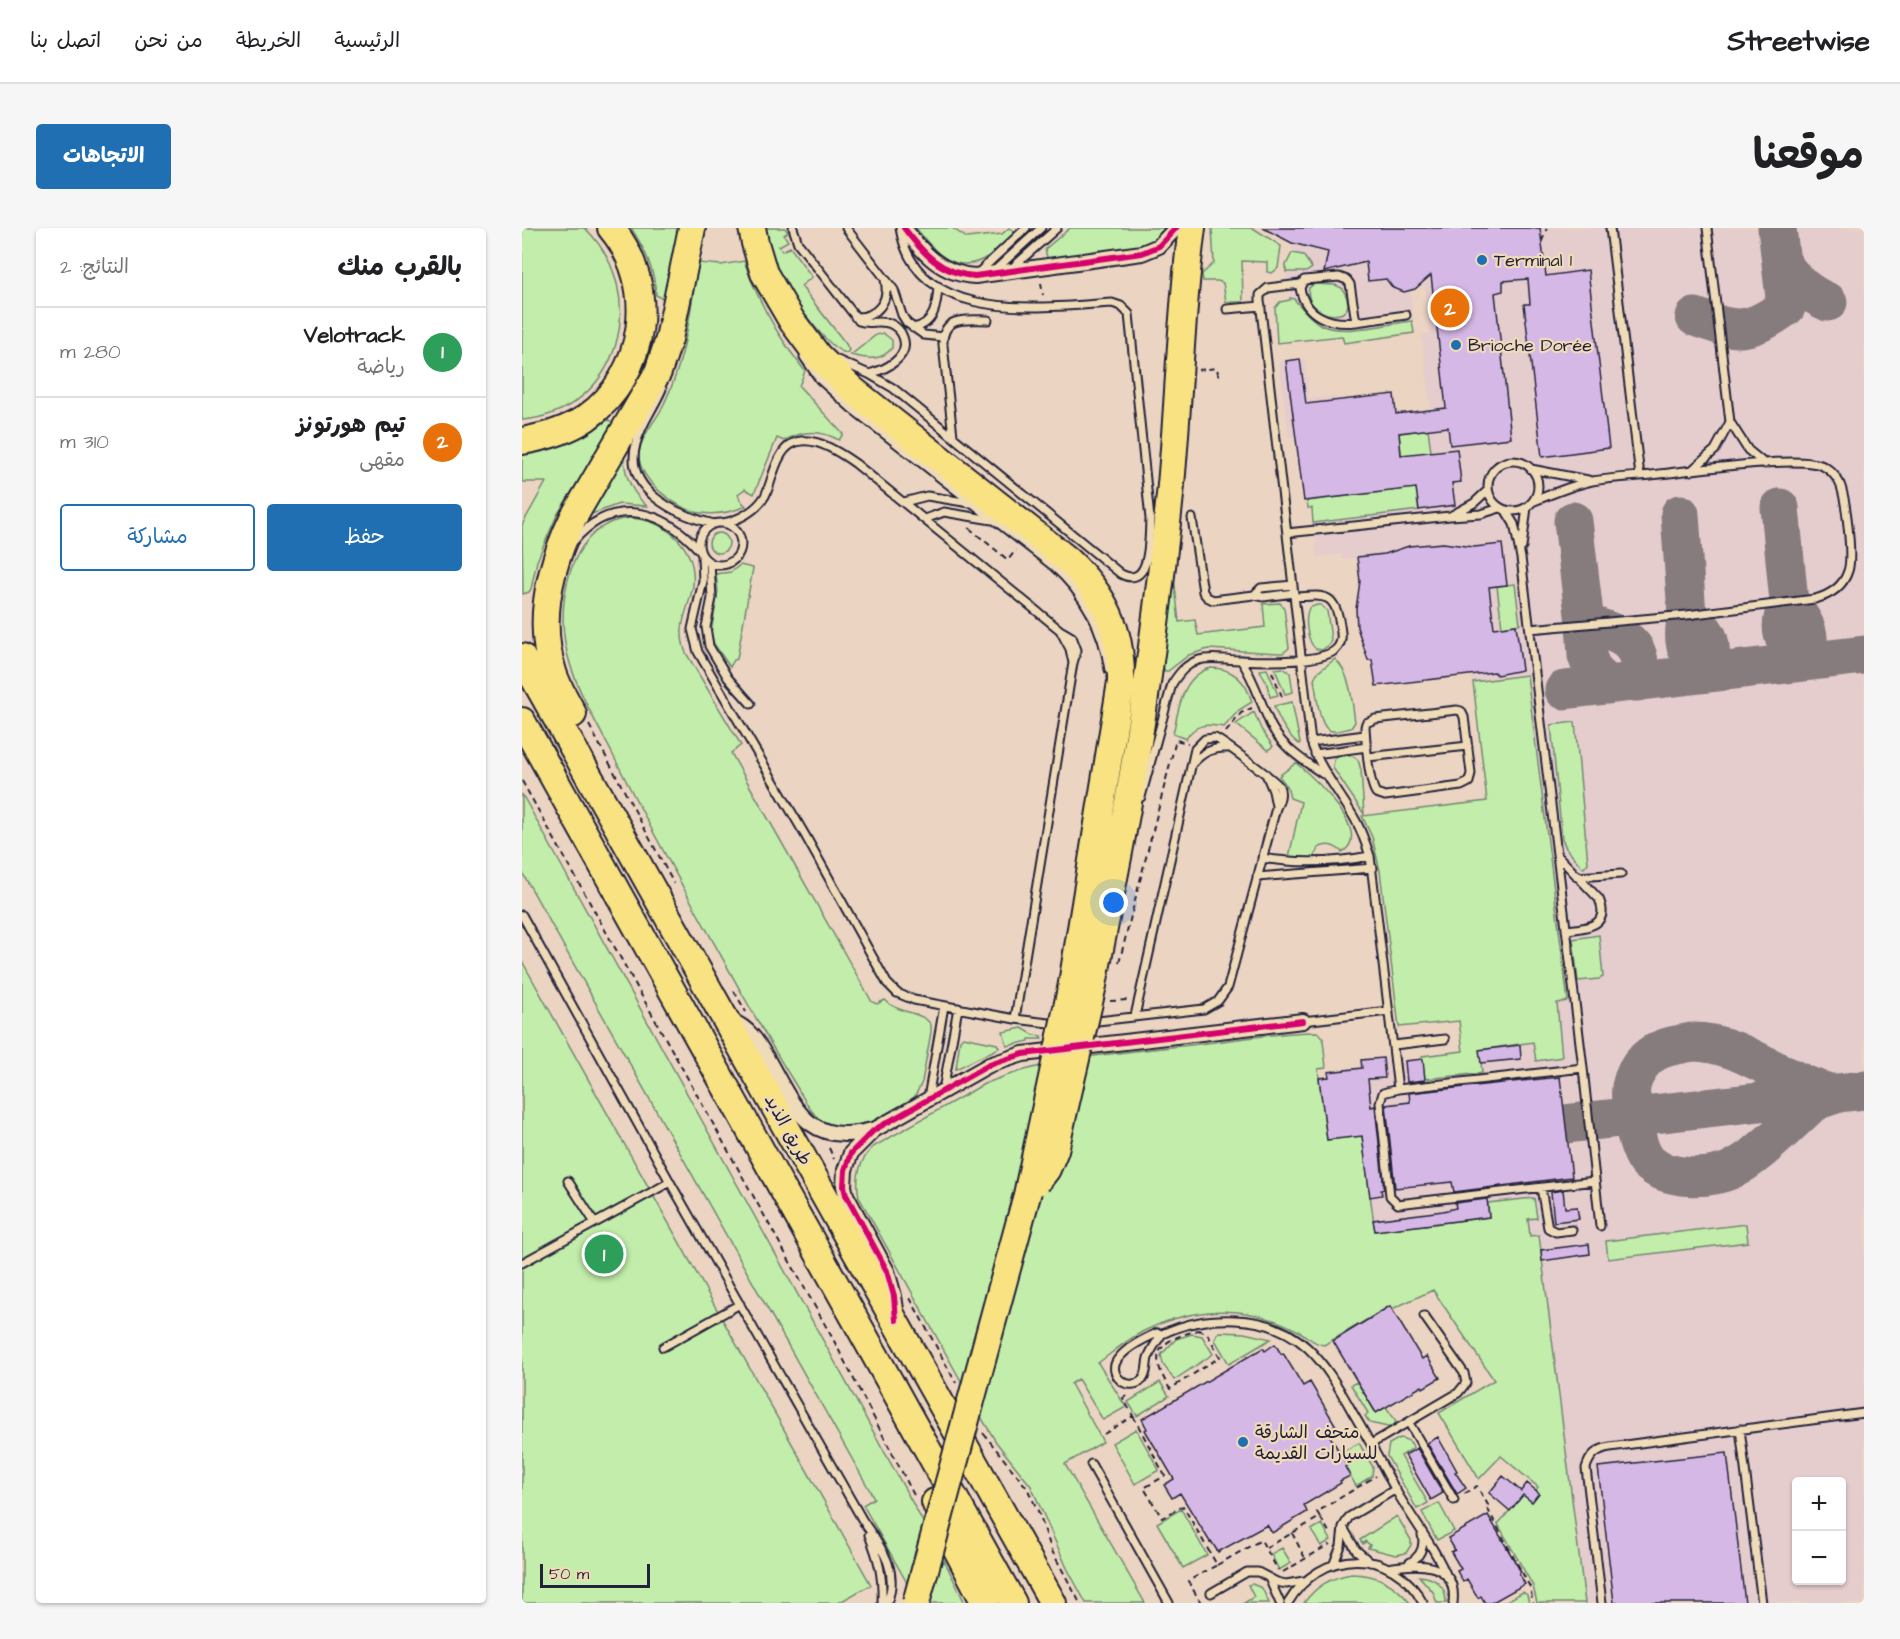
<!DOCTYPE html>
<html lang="ar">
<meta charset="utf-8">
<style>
:root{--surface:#fff;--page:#f6f6f6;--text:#202124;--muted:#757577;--line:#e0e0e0;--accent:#1f6fb2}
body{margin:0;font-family:"Architects Daughter","Playpen Sans Arabic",sans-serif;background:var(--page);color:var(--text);direction:rtl}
.controls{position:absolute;right:18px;bottom:18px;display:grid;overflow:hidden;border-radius:6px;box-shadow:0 2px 4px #0004}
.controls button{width:54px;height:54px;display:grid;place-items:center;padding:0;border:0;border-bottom:2px solid var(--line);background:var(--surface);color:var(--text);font:30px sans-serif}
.scale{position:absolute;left:18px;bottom:15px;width:110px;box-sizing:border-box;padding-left:6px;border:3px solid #22223b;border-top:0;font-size:16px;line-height:21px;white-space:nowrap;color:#22223b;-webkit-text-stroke:4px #f0dbb9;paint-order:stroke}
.you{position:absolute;left:592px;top:675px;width:21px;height:21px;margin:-15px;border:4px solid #fff;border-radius:50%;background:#1a73e8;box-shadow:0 0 0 9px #1a73e833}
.badge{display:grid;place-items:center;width:39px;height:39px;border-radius:50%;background:var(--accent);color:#fff;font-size:20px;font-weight:700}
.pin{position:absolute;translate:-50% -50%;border:3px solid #fff;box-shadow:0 2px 6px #0006}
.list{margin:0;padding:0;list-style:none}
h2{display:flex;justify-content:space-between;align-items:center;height:78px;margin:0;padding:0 24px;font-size:26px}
h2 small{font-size:20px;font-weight:400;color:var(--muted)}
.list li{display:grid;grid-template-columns:39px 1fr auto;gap:18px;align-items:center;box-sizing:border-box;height:90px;padding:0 24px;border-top:2px solid var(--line)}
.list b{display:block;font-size:22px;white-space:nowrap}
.list p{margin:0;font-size:20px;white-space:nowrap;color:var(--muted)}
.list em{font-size:20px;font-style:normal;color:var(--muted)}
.actions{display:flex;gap:12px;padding:18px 24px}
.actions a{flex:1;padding:14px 0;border:2px solid var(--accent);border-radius:6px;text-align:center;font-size:21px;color:var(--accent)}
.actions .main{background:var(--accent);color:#fff}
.map{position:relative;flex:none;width:1342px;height:1375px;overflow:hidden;direction:ltr;border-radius:6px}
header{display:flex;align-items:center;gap:36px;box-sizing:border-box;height:84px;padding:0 30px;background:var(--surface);border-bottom:2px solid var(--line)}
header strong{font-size:28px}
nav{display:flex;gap:33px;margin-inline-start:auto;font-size:21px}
.intro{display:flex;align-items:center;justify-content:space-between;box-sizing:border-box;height:144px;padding:0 36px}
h1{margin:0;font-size:42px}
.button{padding:15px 27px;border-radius:6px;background:var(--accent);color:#fff;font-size:21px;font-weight:700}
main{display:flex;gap:36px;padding:0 36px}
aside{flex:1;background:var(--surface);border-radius:6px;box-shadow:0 2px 4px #0004}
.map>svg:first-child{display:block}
.built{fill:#e5cccd;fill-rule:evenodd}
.green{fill:#c2edaa;stroke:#728872;stroke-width:1.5}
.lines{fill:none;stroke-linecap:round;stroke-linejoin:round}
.taxiway{stroke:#867b7e;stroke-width:39}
.building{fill:#d6b8e6;stroke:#22223b;stroke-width:1.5}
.service-casing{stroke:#22223b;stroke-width:11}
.minor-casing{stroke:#22223b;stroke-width:18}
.motorway-casing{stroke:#22223b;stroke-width:30}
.path{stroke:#22223b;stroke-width:2;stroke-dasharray:6 4.5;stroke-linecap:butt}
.service{stroke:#f0dbb9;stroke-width:7}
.minor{stroke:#f0dbb9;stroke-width:14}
.motorway{stroke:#f8e281;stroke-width:26}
.motorway-bridge-casing{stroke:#22223b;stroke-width:30;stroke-linecap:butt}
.motorway-bridge{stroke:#f8e281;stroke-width:26}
.cycleway-casing{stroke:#f0dbb9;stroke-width:10}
.cycleway{stroke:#d6006c;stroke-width:6}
.poi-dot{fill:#1f6fb2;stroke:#f0dbb9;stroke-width:2}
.labels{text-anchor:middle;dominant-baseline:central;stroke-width:4.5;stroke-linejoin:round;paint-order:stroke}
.poi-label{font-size:18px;fill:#22223b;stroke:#f0dbb9;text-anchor:start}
.street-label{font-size:18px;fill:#22223b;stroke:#f0dbb9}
</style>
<header>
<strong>Streetwise</strong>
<nav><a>الرئيسية</a><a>الخريطة</a><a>من نحن</a><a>اتصل بنا</a></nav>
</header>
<div class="intro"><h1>موقعنا</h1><a class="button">الاتجاهات</a></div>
<main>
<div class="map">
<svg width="1342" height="1375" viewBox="0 0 1342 1375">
<rect width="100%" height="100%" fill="#ebd4c2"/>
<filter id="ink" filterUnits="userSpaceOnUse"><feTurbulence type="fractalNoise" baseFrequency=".0167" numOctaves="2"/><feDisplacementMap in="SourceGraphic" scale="12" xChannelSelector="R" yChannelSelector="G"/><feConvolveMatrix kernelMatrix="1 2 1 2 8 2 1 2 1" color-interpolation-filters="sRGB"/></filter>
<g filter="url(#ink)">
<path class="built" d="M744,0H1342V1375H1063L1017,1008L820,1031L797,850L806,849V844L839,840V832L881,828V832L883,833L900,831V828L941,824L934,767L988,760L949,447L854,458L850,432H846L835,399L834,381L838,353L835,329L820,331L819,326L795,329L790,280H786L785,273H782L772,208L767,209L757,133L783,131L787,171L814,168L815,173L872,166L875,186L909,182L900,107L908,105L903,57H897L888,63L892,105L822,115L820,108L755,115L753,80L758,74L769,72L763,41L770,25V15ZM1274,1254H1320V1352H1274Z"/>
<path class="green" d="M0,0H63C130,66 98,184 0,192Z
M109,0H157L143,67L140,70L134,67C132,41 123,21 109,0Z
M242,0H263L266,4L262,7L266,13L257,18L260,23L268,19L290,49L279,58L324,116L327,122L325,125C307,124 257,55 251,37C247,25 245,12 242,0Z
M394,0H430L445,10L480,6L487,0L494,4C485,12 476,23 465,29C434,49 411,23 394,0Z
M548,0H649L632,17L526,34L523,21Z
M690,0H731L759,18L756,40L750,45L745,44V34L720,33L721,74H704L701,55L696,53H681L680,46L692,35Z
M770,25L781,27L790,40L784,44H764V37Z
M222,33C236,74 256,109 283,143L277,158L321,206L317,212C299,202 280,202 262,213L255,210L232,266L223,261L216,266L218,272L224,278C210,284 195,287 180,285C156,283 116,252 117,227C118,210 131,196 139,182C145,170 151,156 155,143C166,109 170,71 176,35L199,37Z
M792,56L813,57L820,60C845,100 780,91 787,60Z
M768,70L772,71C780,80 788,91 799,97C821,108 865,96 890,93L892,105L822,115L820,108L755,115L753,80L758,74L768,72Z
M361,105L370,112V120C358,134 345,131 329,127L354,107Z
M86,192L91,194V198L35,287L15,333L9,361L7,364L1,366L0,297L24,254H0V227C33,223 59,212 86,192Z
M906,201L909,224L903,271L895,272L897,282L791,295L790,280H786L785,273L883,261L877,205Z
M102,230C103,250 110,265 125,278L97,276L67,287Z
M108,290C144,292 175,319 171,357C167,383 153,397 164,425L219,517L209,525L350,774L355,776L363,772C376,786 401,783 409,797V804L400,854L393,868L387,873L342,898C327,903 308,901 296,890C286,881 280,867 273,856C254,825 236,794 218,762C175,684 131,607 91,527C73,492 50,455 43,415C35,367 51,294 108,290Z
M187 315a10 10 0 1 1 20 0a10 10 0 1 1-20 0Z
M218,337L231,340L215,431L212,432L208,439L192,416L189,405L196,363L194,346L209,344Z
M652,349L657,394L673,392L676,407L743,399L741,376L758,375L762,380L767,420L761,425H757L686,421L667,427L646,443H643L640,437Z
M993,356L998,396L980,399L975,358Z
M795,377H799L805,383L809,411L808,416L800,422L794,421C785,414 782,391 787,380Z
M813,431C829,446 830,474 833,494L829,500C823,501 816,504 810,503C796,502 795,463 792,452L795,445Z
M689,440C712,440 724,453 730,474L717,482L702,499C686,496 673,495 664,511L651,506C657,481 659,448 689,440Z
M761,440L768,445L771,464L763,466L753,441Z
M745,441L756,467L748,469L745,456L738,442Z
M1005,447L1046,773L1035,775L1040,829L1014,833L1011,814L958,822L960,845L903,851L900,828L941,823L937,793L877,799L858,643L850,609L840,588L965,573L951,454Z
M770,474L778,515L777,516C765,507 757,492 752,478Z
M732,484L739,501L751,518L746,522L714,496Z
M1053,494L1066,635L1062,640L1059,638L1044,620L1040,610L1029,497Z
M819,526L832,529L836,532L839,542L842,586L811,540L812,532Z
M774,535C791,549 853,606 820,624C812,617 805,615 796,620L792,631L767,629L779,574L768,570L765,558L757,548Z
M0,566L422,1332L443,1375H390L384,1353L341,1277L352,1270L0,644Z
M1077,707L1081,749L1077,751L1056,753L1051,711Z
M0,733L349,1357L316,1375H0Z
M500,800L512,807L519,808L520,811H507V813L485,818L481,804Z
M795,804L801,809V812L804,840L796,841L805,912L840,908L853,1003L967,989L966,975L1012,970L1015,990L1006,991L1008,1008L1017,1007L1063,1375H1015L1011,1358L976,1296L1001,1267L1010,1274L1017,1265L1014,1262L1016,1259L979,1228L957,1251L917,1185L972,1152L911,1062L870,1081L868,1078L802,1117C792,1116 786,1109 778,1104C769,1099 759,1094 748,1091C707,1077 661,1083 622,1103C606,1111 591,1124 576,1135L604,1179L581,1192L556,1151L549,1156L581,1214L543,1236L623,1375H564L545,1340L509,1258L474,1214L459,1189L337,969C333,949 337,933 351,919L462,856C532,827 603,825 677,816C715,812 756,804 795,804Z
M441,809L475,816L477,820L434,841L438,812Z
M1224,996L1226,1014L1086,1031L1084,1013Z
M698,1104L722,1105L749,1111L707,1136L693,1112L695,1106Z
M670,1106L680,1108L691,1126L652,1152L641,1136L639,1127L654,1111Z
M638,1154L647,1168L615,1188L606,1174Z
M835,1154L854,1185L864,1179L874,1193L870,1200L848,1195L843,1188L846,1185L829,1157Z
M614,1201L637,1242L613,1256L590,1215Z
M878,1210C885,1212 890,1213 891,1220L879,1228L906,1275L895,1281L865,1228L867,1216Z
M837,1215L851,1239L850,1248L834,1258L823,1239L825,1237L818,1225Z
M917,1275L932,1303L915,1312L900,1284Z
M659,1281L685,1327L661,1340L635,1295Z
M875,1288L889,1312V1317L884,1325L874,1327L846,1320L848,1317L843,1313L841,1316L838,1312Z
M800,1296L809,1312L799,1318L789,1302Z
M760,1320L769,1335L757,1342L749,1326Z
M829,1346C854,1346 872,1355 888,1375H782C794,1358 808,1350 829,1346Z
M897,1348C913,1349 924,1358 924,1375H915L911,1364Z
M730,1356L740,1360L747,1375H722L732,1369L726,1357Z
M1001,1364L1005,1367L1007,1375H981Z"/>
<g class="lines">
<path class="taxiway" d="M1259,33C1271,53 1285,65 1306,74
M1173,89C1216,104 1226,106 1264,79L1255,0
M1258,280L1267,374C1254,399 1260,417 1282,434C1292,407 1284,396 1267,374
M1158,286L1165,387C1159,414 1163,427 1184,445C1193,418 1189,404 1165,387
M1051,293L1063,395L1065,428L1071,443L1086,457
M1063,395C1097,406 1124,412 1116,454
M1042,462L1342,427
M1170,814C1220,813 1263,857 1314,866L1296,872L1286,879C1265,898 1234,931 1209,942C1187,952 1144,952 1126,934C1114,921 1107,876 1109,859C1111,849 1116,839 1124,831C1136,819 1154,817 1170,814Z
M1043,896L1342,862"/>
</g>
<path class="building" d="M741,0H1018L1024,48L1066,42L1087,220L1020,229L1002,76H1008L1006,51L981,53V63L973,65L989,210L928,217L926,199L877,205L879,227L935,221L939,254L930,255L933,277L897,282L894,260L782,273L764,133L778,131L784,176L872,166L874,186L924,180L909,47L893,61L882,64L871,60L864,51L846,53L844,34L802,44L806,24L770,15Z
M921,315L952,319L980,316L985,357L967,359L972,400L994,397L1000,442L975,447L972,444L854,458L850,432H846L835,399L834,381L838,353L835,329L863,326L887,318Z
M998,817L999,831L959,835L957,822Z
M861,830L863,850L846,851L849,879L853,878L862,961L859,962L860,967L848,969L840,908L805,912L797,850L807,849L806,844L840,840L839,832Z
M901,831L903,852L885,854L883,833Z
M1038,849L1050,949L932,964L930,954L873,960L864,877L888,874L887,865Z
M1041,962L1043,980L1055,979L1057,991L1032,994L1029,964Z
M965,971L967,989L853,1003L851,992L921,983L934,980L933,975Z
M1067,1016L1068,1026L1020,1033L1019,1022Z
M868,1078L900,1131L905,1128L918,1150L901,1160L900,1158L854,1185L811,1113Z
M753,1116L759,1126L761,1125L781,1158L788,1154L814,1198L805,1203L825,1237L823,1239L828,1248L818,1253L819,1255L782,1277L785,1284L750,1305L745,1297L696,1324L689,1313L688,1314L658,1265L650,1270L642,1257L652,1251L623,1202L625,1201L620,1191L741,1120L743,1123Z
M916,1209L935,1243L933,1244L944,1260L935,1266L905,1215Z
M895,1220L921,1265L909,1272L883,1227Z
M1205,1225L1223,1375H1092L1076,1239Z
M981,1248L999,1263L1005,1255L1017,1265L1010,1274L1001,1267L988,1283L967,1265Z
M966,1287L999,1344L997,1346L1003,1356L969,1375H963L959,1368L956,1370L945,1351L941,1354L935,1343L939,1341L929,1324L933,1322L926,1310Z"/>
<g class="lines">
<defs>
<path id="service" d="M271,0L276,15L337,93C348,97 358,91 369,96C375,99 379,103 381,109C389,130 362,142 347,146
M324,0L372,62L380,87L385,95L402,107L421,109
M1088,0L1118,248
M1185,0L1208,194L1226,222L1243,236
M490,40L535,0
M472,43L519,0
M455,46L504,0
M817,49L825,52L828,56L834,94C808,97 783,88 778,60L782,52Z
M778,56L746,60L738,67V73L789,514C799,544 819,566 834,593C840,604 844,616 848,628L876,861
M705,81L739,78
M333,89C355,90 368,73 363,52
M834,94L884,87
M391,100C413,96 415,77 416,58
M282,129L298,152L329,180L531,338C562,365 581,401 587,442
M313,131L347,146L371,160L599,346C630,362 627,307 628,291L607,86L599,78L590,75C520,79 394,98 378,0
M140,161C132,180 119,196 114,216C101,263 155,287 192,296
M431,208L421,117C420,87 444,92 466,92
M966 258a25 25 0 1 1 50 0a25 25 0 1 1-50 0Z
M1009,241L1066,252
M1169,243L1193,222L1208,194
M382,274L405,268L448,275
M984,283L992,296L999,330L1061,840L1078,998
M930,287L952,275L966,262
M670,290L681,364L685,369L691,372L732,367L741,369L772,365
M403,291L422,284L470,292
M177 316a21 21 0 1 1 42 0a21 21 0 1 1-42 0Z
M201,295C217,292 234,283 243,268C249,256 251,241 258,229C275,196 313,221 334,236L538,402L550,409L555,422L551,435
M765,305L928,288L959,286L978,280
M52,313C91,267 142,282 177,322
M1000,319L1005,279
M180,328L181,353L170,401L176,424L283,607L365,755L375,765L392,772L493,791L535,796
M188,335L190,370L184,399L187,418L206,450L229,476
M732,367L739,360L771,357
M1008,401L1165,387L1293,371C1308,367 1321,359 1326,343C1331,329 1324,267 1317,254C1313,247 1307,241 1301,238C1278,226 1161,244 1129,247C1110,249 1089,250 1070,253C1050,257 1029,266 1010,274
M719,432C732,451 737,470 746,491C756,517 779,531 801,546
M935,482L939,483L942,489L949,545L947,554L939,558L863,568L854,565C846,553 844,515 843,499L844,495L853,491Z
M789,514L843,507
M793,526L845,519
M846,529L946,518
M671,535C681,524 691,519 705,520
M744,546L751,563L754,578
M619,569L650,456C657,445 664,436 677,432C690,428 704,432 718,432C737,433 805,436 816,419C821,412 819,405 818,397C813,364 802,367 773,369
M1036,628L1077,671C1089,699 1063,700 1044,702
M740,630C777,636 812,635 848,628
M735,649L851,640
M1055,649L1099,646
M0,687L148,954L341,1293C359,1319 378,1342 365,1375
M493,791L551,435L548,421L539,404
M781,793L867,783
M567,794L682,781L696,773L706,759L754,580C758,573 760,565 757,558C755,553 698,512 693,510L683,511L673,521L613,788
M872,817L923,811
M1061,840L876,861L861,865L858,875L868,968L876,976L1073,953
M421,862L436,780
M406,870L422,778
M46,953L73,995
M1019,960L1026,1000L1034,1004L1050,1002
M0,1035L148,954
M635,1105L638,1109C633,1116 629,1122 626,1130C624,1137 626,1146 620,1152C606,1165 584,1146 596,1131C605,1119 622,1111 635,1105Z
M638,1107C663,1095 685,1091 713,1092C778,1094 802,1133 831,1185C846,1210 859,1235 873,1261C890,1291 913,1319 926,1351
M141,1119L218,1076
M887,1195L932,1272
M1218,1201L1240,1375
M849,1216L936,1165L944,1155L942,1145L902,1088
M569,1236L647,1375
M822,1301L834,1322L848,1334
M347,1307C357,1332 361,1348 360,1375
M812,1335L819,1318L821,1299L827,1289L874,1261
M887,1335C898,1329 903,1319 900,1307
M866,1340C894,1335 936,1332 931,1375
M747,1350L758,1375
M689,1365L725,1344H736L755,1354L764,1356L782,1353
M766,1375C798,1320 870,1317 901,1375
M1080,1375L1064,1240C1068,1227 1075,1221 1088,1219L1342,1185"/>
<path id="minor" d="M382,0C401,25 419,46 453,48L620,25L637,18L654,0
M209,793C227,800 235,813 244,829C272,877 284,920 350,902
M374,1081L372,1068L365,1043L324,967L322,958L323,942L329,925L352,902L467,837L501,826L781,793"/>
<path id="motorway" d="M230,0L233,15L242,45L270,93L296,128L331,162L545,331C583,367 600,401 599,454L550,756
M0,213C23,209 45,203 64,190C125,147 137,57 89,0
M0,429L531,1375
M51,486C44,472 35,458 31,444C14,391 28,338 51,290L136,144L147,111L170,0
M0,493L491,1375
M571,757C584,688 599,620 610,551C626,457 638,362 648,267C657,178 658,89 670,0
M413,1274L423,1299L463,1375"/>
</defs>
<use href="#service" class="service-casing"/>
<use href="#minor" class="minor-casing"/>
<use href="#motorway" class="motorway-casing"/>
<path class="path" d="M1020,13L1025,0
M519,55L521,67
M676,142L695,140L697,151
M447,300L486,332L494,322
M750,444L761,471
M67,497L152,656
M704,504L719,485L730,480
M0,553L311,1111L394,1271
M597,735L654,512L666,515
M212,763L224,784
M588,773L605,772
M307,920L312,931
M388,1070L434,1155
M676,1102L685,1105L698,1129L648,1161C624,1123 638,1113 676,1102Z
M611,1188L643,1248L622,1260L640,1290L661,1278L695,1337L666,1353L679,1375
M461,1205L505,1260L516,1283L530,1323L558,1375
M582,1206L611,1188L601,1170L606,1167
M942,1266L955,1258L966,1277L964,1278L1008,1359L1011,1375
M798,1289L795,1284L854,1248
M770,1305L783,1330
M744,1320L798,1289L809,1307
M695,1337L739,1312L756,1342
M761,1344L808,1316"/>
<use href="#service" class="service"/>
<use href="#minor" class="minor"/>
<use href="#motorway" class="motorway"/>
<defs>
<path id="motorway-bridge" d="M515,954L525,941L533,922L571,757
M394,1375L505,967L550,756"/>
</defs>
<use href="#motorway-bridge" class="motorway-bridge-casing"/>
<use href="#motorway-bridge" class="motorway-bridge"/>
<defs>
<path id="cycleway" d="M382,0C401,25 419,46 453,48L620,25L637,18L654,0
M374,1092L372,1068L365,1043L324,967L322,958L323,942L329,925L352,902L467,837L501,826L781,793"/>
</defs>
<use href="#cycleway" class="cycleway-casing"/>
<use href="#cycleway" class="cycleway"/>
</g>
</g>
<g class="poi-dot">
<circle cx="960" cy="32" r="6"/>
<circle cx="934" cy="117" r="6"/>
<circle cx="721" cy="1214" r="6"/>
</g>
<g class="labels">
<g class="poi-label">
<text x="972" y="32">Terminal 1</text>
<text x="946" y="117">Brioche Dorée</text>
<text x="733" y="1204">متحف الشارقة<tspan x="733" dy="21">للسيارات القديمة</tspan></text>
</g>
<g class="street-label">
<text transform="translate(266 902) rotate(61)">طريق الذيد</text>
</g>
</g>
</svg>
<div class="controls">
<button>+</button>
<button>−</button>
</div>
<div class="scale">50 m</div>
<div class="you"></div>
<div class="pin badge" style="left:82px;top:1026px;background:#2e9e5b">1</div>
<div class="pin badge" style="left:928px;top:80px;background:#e8710a">2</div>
</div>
<aside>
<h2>بالقرب منك<small>النتائج: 2</small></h2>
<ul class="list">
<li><span class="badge" style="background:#2e9e5b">1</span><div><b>Velotrack</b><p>رياضة</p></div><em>280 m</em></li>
<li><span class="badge" style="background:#e8710a">2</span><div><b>تيم هورتونز</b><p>مقهى</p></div><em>310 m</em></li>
</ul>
<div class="actions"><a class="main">حفظ</a><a>مشاركة</a></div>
</aside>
</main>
